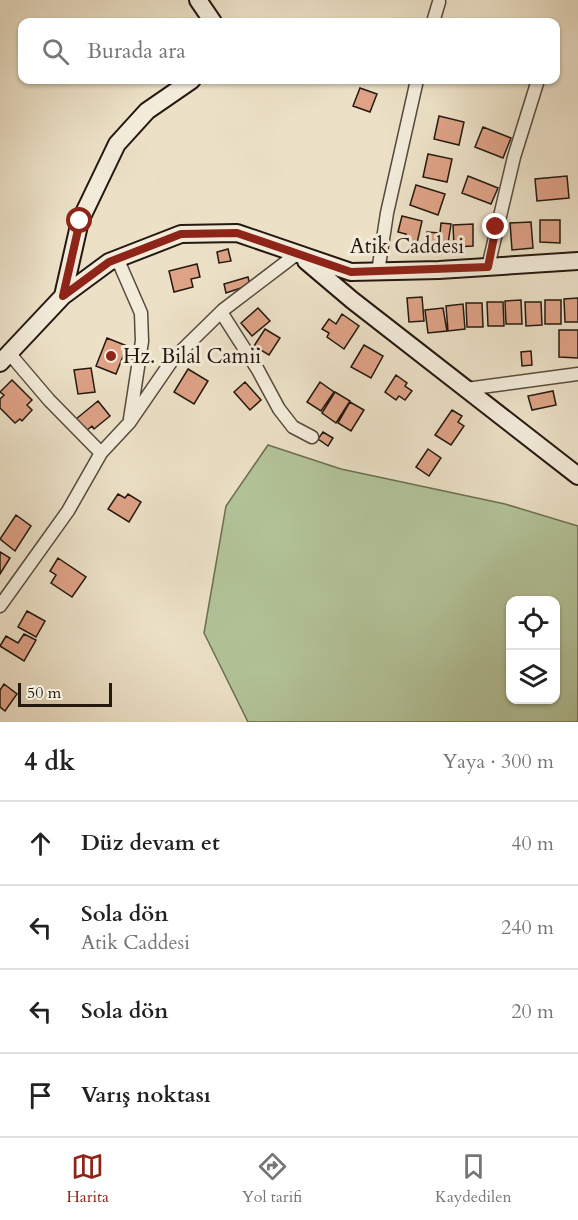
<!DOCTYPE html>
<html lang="tr">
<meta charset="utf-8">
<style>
:root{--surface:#fff;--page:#f2f2f2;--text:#222;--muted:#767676;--line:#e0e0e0;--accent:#8f2418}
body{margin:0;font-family:Cardo,serif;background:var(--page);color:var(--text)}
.controls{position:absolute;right:18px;bottom:18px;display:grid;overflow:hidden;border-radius:12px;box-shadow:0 2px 4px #0004}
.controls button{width:54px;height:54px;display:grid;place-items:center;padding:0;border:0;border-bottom:2px solid var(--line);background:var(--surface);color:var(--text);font:30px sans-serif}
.scale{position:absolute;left:18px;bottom:15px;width:94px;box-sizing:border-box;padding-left:6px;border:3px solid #24180f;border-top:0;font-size:16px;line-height:21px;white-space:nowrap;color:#24180f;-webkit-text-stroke:4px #f3ecdb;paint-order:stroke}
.stop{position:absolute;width:18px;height:18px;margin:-14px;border:4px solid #8f2418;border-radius:50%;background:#fff}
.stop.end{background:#8f2418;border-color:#fff;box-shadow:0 2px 6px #0008}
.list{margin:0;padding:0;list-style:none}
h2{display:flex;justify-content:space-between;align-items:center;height:78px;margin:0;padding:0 24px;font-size:26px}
h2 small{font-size:20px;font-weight:400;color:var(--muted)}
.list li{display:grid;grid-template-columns:39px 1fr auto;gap:18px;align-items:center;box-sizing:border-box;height:84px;padding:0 24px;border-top:2px solid var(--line)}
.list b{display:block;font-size:22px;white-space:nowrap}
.list p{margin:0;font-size:20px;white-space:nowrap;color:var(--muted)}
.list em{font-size:20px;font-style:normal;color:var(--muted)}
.icon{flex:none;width:33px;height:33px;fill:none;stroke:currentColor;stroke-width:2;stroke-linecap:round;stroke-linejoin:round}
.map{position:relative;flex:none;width:578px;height:722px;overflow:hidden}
.search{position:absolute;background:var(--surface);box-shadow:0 2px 4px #0004;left:18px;right:18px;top:18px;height:66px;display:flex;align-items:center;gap:15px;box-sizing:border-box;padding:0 21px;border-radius:12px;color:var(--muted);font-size:22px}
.sheet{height:414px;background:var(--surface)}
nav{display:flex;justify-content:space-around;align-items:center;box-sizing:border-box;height:84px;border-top:2px solid var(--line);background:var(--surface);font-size:16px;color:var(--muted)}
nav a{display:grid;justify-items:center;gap:3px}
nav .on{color:var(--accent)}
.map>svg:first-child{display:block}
.green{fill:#b3c499;stroke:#6c6e54;stroke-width:1.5;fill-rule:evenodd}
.building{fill:#dea286;stroke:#24180f;stroke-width:1.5}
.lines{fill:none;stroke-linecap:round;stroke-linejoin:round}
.street-casing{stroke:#564a3d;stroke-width:15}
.secondary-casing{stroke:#24180f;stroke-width:20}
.street{stroke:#f3ecdb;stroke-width:12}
.secondary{stroke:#f3ecdb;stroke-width:16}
.route{stroke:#8f2418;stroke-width:8}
.poi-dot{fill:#8f2418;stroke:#f3ecdb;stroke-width:2}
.labels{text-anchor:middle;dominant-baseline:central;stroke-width:6;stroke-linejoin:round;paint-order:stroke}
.street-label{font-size:21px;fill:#24180f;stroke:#f3ecdb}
.poi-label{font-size:21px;fill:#24180f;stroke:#f3ecdb;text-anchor:start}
</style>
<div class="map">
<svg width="578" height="722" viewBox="0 0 578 722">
<rect width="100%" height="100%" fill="#ece1c7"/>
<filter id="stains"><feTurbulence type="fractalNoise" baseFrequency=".00333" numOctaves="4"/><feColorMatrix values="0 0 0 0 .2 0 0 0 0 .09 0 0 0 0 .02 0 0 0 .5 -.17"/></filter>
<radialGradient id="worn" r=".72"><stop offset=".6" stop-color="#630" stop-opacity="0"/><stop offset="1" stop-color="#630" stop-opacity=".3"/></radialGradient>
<path class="green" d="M268,445L341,469L505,504L578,526V722H248L204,633L226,506ZM510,600H556V700H510Z"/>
<path class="building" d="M360,88L377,94L370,112L353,106Z
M439,116L464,122L459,145L434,139Z
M483,127L511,138L503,158L475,147Z
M428,154L452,159L447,182L423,177Z
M468,176L498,188L491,204L462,193Z
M567,176L569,198L537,201L535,179Z
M416,185L445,194L438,215L410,205Z
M402,216L422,221L417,243L405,240L406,234L398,232Z
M540,220H560V243L540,242Z
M531,222L533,248L512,250L510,223Z
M441,223L451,224L447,250L425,247L427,232L440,233Z
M473,224V246L454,247L453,225Z
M228,249L231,261L219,263L217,252Z
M197,264L200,277L191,279L193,287L174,292L169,271Z
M248,277L250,285L226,293L224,284Z
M422,297L424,321L409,322L407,298Z
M578,298V322H565L564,299Z
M521,300L522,324H506L505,301Z
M545,300H561V324H545Z
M487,302H503L504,326H488Z
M525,302H541L542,325L526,326Z
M466,303H482L483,327H467Z
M463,304L465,329L448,331L446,306Z
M258,308L270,321L252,336L241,323Z
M443,308L447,331L428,333L425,310Z
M342,314L359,326L344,349L327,337L329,333L322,329L329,319L336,324Z
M265,329L280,338L269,355L254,346Z
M559,330H578V358L559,357Z
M107,338L127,346L116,374L96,366Z
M364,345L383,356L371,378L351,367Z
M531,351L532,365L522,366L521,352Z
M91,368L95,392L78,394L74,370Z
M188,369L208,381L194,404L174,392Z
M396,375L407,383L405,386L412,391L405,400L399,396L396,400L385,392Z
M12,380L32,400L27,405L32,410L22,421L20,419L15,423L0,408V399L4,395L0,392Z
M245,382L261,400L250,410L234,392Z
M320,382L334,392L321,411L307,402Z
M553,391L556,405L532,410L528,396Z
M335,392L350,401L336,423L322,413Z
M98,401L110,416L94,429L92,426L86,431L76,419Z
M350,402L364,410L351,431L338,423Z
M452,410L462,416L458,422L464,426L451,445L435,435Z
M323,432L333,438L328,446L318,439Z
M428,449L441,458L429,476L416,467Z
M118,494L125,498L128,494L141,502L129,522L108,509Z
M16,515L31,526L15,551L0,539Z
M0,552L10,558L0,574Z
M58,558L86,577L72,597L51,583L56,575L50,571Z
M27,611L45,621L36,637L18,627Z
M24,634L36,640L24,661L0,646L6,636L18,643Z
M4,684L17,694L5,711L0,707V690Z"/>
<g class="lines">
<defs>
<path id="street" d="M433,22L439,2
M117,258L141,313L142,341L130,419
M488,267L514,157L538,80
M378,272L387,213L417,80
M221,312L258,370L279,409L293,427L312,437
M9,353L49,400L101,453
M466,389L578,374
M0,606L68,511L101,453L129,423L173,359L223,310L298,253"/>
<path id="secondary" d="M198,0L213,22
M306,261L352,300L578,476
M63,296L80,221L117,144L147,111L192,80
M0,363L63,296L109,262L181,234L237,233L351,272L439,270L578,261"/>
</defs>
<use href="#street" class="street-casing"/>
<use href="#secondary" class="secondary-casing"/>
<use href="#street" class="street"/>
<use href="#secondary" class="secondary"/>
</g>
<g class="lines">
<path class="route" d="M80,221L63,296L109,262L181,234L237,233L351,272L488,267L496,227"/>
</g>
<circle class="poi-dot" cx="111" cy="356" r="6"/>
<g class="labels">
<g class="street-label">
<text x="407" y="246">Atik Caddesi</text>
</g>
<g class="poi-label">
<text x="123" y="356">Hz. Bilal Camii</text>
</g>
</g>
<rect width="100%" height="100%" filter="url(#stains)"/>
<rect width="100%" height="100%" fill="url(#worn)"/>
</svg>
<div class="controls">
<button><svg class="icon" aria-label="locate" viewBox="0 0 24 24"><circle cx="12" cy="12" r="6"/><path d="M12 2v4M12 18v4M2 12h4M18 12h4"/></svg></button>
<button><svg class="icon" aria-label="layers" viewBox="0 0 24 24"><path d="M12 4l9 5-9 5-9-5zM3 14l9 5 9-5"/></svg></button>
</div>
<div class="scale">50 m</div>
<div class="stop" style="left:80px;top:221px"></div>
<div class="stop end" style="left:496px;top:227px"></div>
<div class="search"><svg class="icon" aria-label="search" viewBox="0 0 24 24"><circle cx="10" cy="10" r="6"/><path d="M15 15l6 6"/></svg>Burada ara</div>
</div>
<section class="sheet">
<h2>4 dk<small>Yaya · 300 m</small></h2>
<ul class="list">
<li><svg class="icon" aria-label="ahead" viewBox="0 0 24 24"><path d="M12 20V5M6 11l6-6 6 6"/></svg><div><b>Düz devam et</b></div><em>40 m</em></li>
<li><svg class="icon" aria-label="left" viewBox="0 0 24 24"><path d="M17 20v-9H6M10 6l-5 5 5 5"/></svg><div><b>Sola dön</b><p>Atik Caddesi</p></div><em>240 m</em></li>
<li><svg class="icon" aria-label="left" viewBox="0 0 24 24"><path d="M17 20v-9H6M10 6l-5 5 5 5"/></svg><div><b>Sola dön</b></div><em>20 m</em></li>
<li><svg class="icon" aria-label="arrive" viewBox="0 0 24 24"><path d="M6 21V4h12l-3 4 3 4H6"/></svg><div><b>Varış noktası</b></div></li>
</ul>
</section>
<nav>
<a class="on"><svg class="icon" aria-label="map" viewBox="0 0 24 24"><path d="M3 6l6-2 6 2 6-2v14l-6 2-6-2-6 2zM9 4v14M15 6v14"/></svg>Harita</a>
<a><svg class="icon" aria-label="directions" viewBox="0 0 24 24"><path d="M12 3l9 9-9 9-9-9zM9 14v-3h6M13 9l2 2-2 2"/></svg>Yol tarifi</a>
<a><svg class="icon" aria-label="saved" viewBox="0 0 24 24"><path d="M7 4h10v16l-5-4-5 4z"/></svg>Kaydedilen</a>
</nav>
